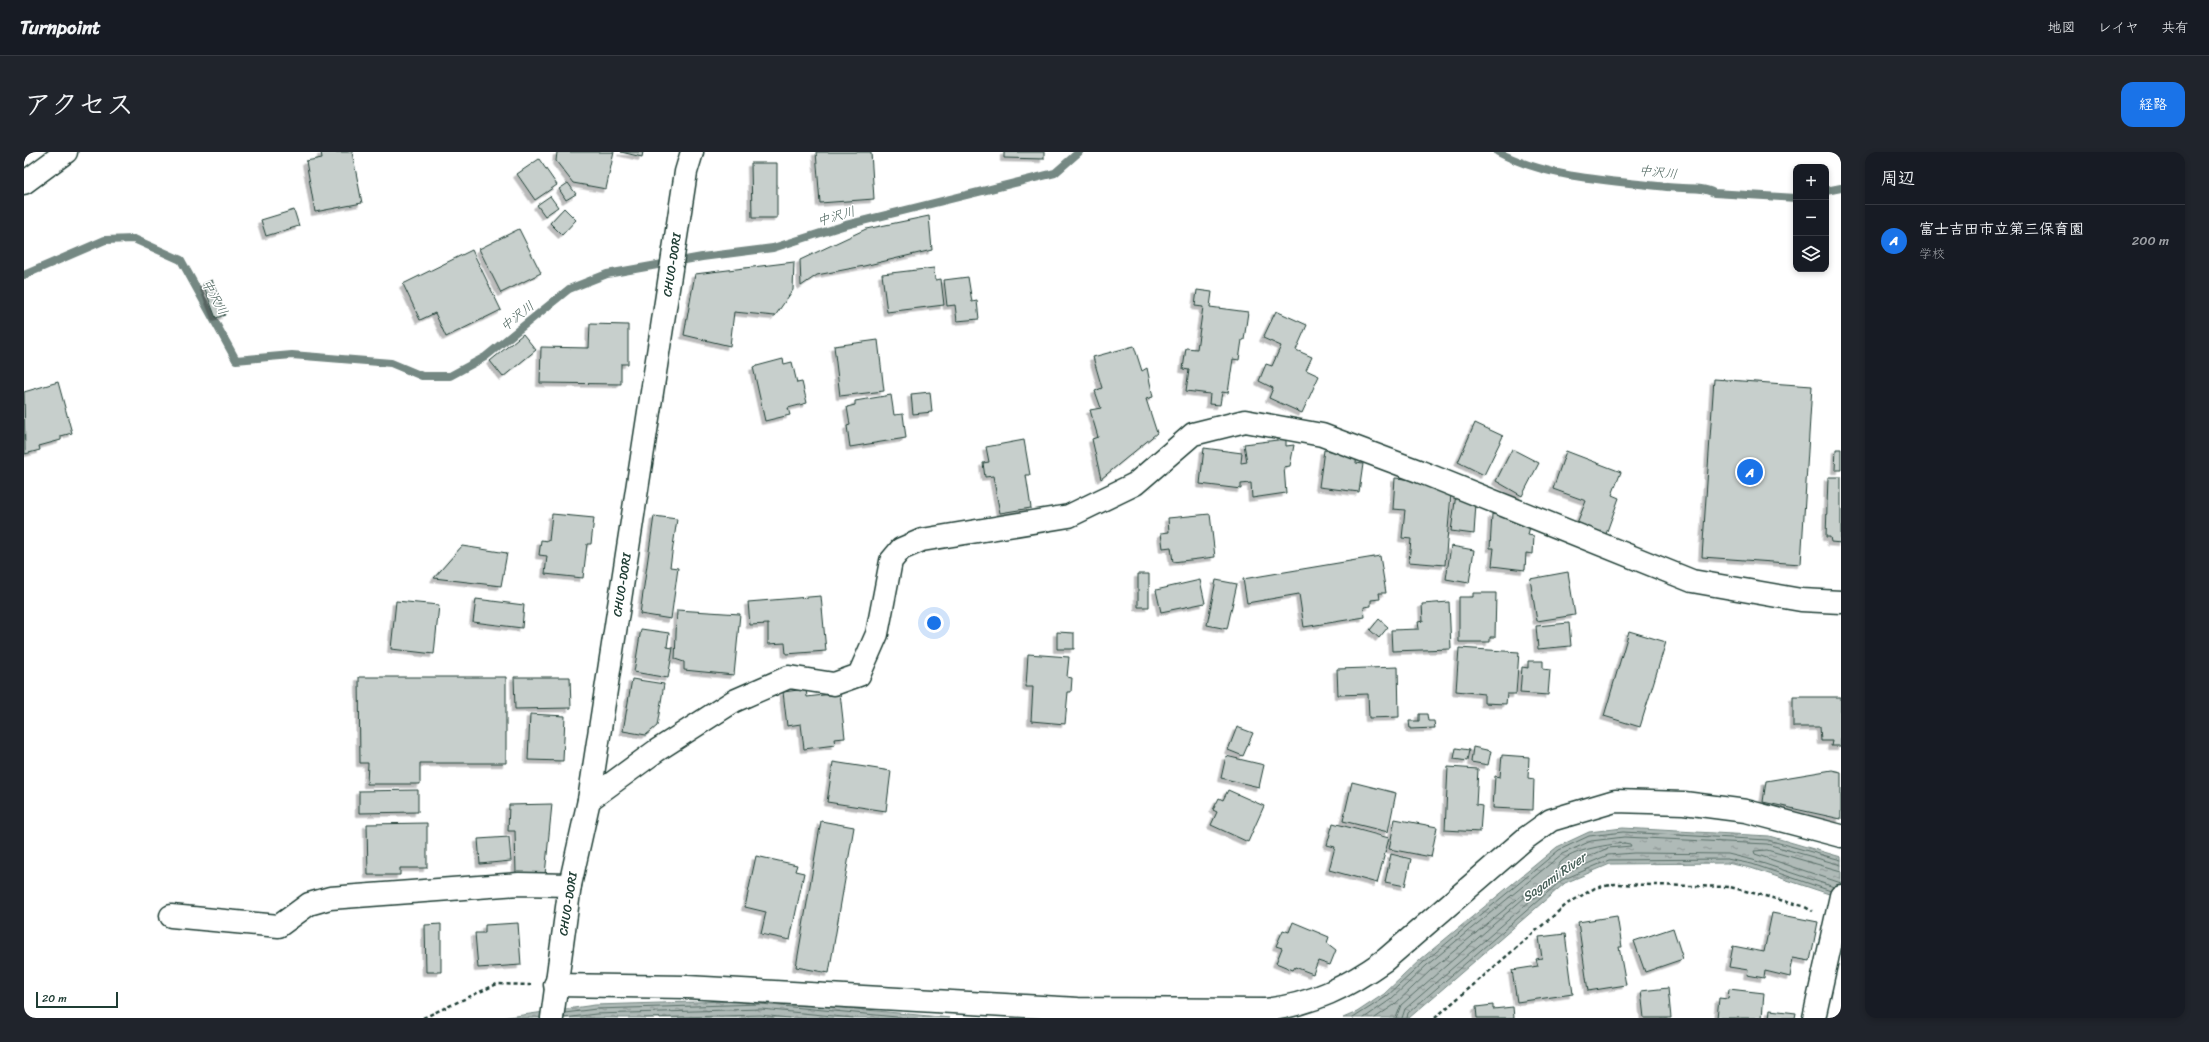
<!DOCTYPE html>
<html lang="ja">
<meta charset="utf-8">
<style>
:root{--surface:#171b24;--page:#20242c;--text:#f1f3f6;--muted:#9ea1a6;--line:#363941;--accent:#1a73e8}
body{margin:0;font-family:Sriracha,"Klee One",sans-serif;background:var(--page);color:var(--text)}
.controls{position:absolute;right:12px;top:12px;display:grid;overflow:hidden;border-radius:8px;box-shadow:0 2px 6px #0003}
.controls button{width:36px;height:36px;display:grid;place-items:center;padding:0;border:0;border-bottom:1px solid var(--line);background:var(--surface);color:var(--text);font:20px sans-serif}
.scale{position:absolute;left:12px;bottom:10px;width:82px;box-sizing:border-box;padding-left:4px;border:2px solid #1f3d34;border-top:0;font-size:11px;line-height:14px;white-space:nowrap;color:#1f3d34;-webkit-text-stroke:3px #fff;paint-order:stroke}
.you{position:absolute;left:910px;top:471px;width:14px;height:14px;margin:-10px;border:3px solid #fff;border-radius:50%;background:#1a73e8;box-shadow:0 0 0 6px #1a73e833}
.badge{display:grid;place-items:center;width:26px;height:26px;border-radius:50%;background:var(--accent);color:#fff;font-size:13px;font-weight:700}
.pin{position:absolute;translate:-50% -50%;border:2px solid #fff;box-shadow:0 1px 4px #0006}
.list{margin:0;padding:0;list-style:none}
h2{display:flex;justify-content:space-between;align-items:center;height:52px;margin:0;padding:0 16px;font-size:17px}
h2 small{font-size:13px;font-weight:400;color:var(--muted)}
.list li{display:grid;grid-template-columns:26px 1fr auto;gap:12px;align-items:center;box-sizing:border-box;height:72px;padding:0 16px;border-top:1px solid var(--line)}
.list b{display:block;font-size:15px;white-space:nowrap}
.list p{margin:0;font-size:13px;white-space:nowrap;color:var(--muted)}
.list em{font-size:13px;font-style:normal;color:var(--muted)}
.icon{flex:none;width:22px;height:22px;fill:none;stroke:currentColor;stroke-width:2;stroke-linecap:round;stroke-linejoin:round}
.map{position:relative;flex:none;width:1817px;height:866px;overflow:hidden;border-radius:12px}
header{display:flex;align-items:center;gap:24px;box-sizing:border-box;height:56px;padding:0 20px;background:var(--surface);border-bottom:1px solid var(--line)}
header strong{font-size:19px}
nav{display:flex;gap:22px;margin-inline-start:auto;font-size:14px}
.intro{display:flex;align-items:center;justify-content:space-between;box-sizing:border-box;height:96px;padding:0 24px}
h1{margin:0;font-size:28px}
.button{padding:10px 18px;border-radius:12px;background:var(--accent);color:#fff;font-size:14px;font-weight:700}
main{display:flex;gap:24px;padding:0 24px}
aside{flex:1;background:var(--surface);border-radius:12px;box-shadow:0 2px 6px #0003}
.map>svg:first-child{display:block}
.water{fill:url(#water-ripples);stroke:#758883}
.lines{fill:none;stroke-linecap:round;stroke-linejoin:round}
.shore{stroke:#596f68;stroke-width:1}
.stream{stroke:#758883;stroke-width:8}
.building{fill:#c7cfcc;stroke:#1f3d34;filter:url(#shadow)}
.minor-casing{stroke:#1f3d34;stroke-width:25}
.tertiary-casing{stroke:#1f3d34;stroke-width:25}
.path{stroke:#1f3d34;stroke-width:2.5;stroke-dasharray:4 3;stroke-linecap:butt}
.minor{stroke:#fff;stroke-width:22}
.tertiary{stroke:#fff;stroke-width:22}
.labels{text-anchor:middle;dominant-baseline:central;stroke-width:3;stroke-linejoin:round;paint-order:stroke}
.street-label{font-size:12px;fill:#1f3d34;stroke:#fff}
.water-label{font-size:13px;font-style:italic;fill:#4a625b;stroke:#fff}
</style>
<header>
<strong>Turnpoint</strong>
<nav><a>地図</a><a>レイヤ</a><a>共有</a></nav>
</header>
<div class="intro"><h1>アクセス</h1><a class="button">経路</a></div>
<main>
<div class="map">
<svg width="1817" height="866" viewBox="0 0 1817 866">
<defs>
<pattern id="water-ripples" width="26" height="14" patternUnits="userSpaceOnUse"><rect width="26" height="14" fill="#afbab7"/><path d="M2 4q2-2 4 0t4 0M15 11q2-2 4 0t4 0" fill="none" stroke="#8e9896"/></pattern>
<filter id="shadow"><feDropShadow dx="-3.5" dy="3.5" stdDeviation="0" flood-color="#0004"/></filter>
</defs>
<rect width="100%" height="100%" fill="#fff"/>
<filter id="ink" filterUnits="userSpaceOnUse"><feTurbulence type="fractalNoise" baseFrequency=".025" numOctaves="2"/><feDisplacementMap in="SourceGraphic" scale="8" xChannelSelector="R" yChannelSelector="G"/><feConvolveMatrix kernelMatrix="1 2 1 2 8 2 1 2 1" color-interpolation-filters="sRGB"/></filter>
<g filter="url(#ink)">
<path class="water" d="M1599,676L1745,684L1817,705V746L1727,716L1703,711L1586,712L1541,731L1385,866H1319L1333,860L1360,842L1397,807L1533,695L1565,680Z
M737,848L926,866H477L571,853Z"/>
<g class="lines">
<path class="shore" d="M1600,691L1606,692L1607,694L1584,696L1536,717L1533,716C1540,698 1583,693 1600,691Z
M1817,719L1743,698L1730,699L1731,702L1817,731
M541,861L572,857L737,852L883,866
M540,866L572,862L737,857L829,866
M621,866L736,863L765,866
M1329,866L1362,845L1400,810L1535,698L1565,684L1599,680L1744,688L1817,708
M1340,866L1366,848L1403,813L1538,702L1567,689L1600,685L1743,692L1817,713
M1351,866L1370,853L1407,818L1498,743H1500V746L1377,853L1372,866
M1378,866L1381,857L1535,724L1584,703L1610,701L1704,702L1729,708L1810,735
M1383,866L1384,861L1538,728L1585,708L1703,707L1728,712L1807,739"/>
<path class="stream" d="M1474,0C1525,27 1586,28 1643,35C1658,37 1677,34 1690,41L1772,46
M1802,39L1817,36
M0,123L81,88L110,87L157,108L212,208L268,203L367,211L398,224H426L461,205L545,137L583,122L678,105L749,96L822,73L1031,21L1055,0"/>
</g>
<path class="building" d="M297,0H328L338,51L291,60L282,9L298,6Z
M533,0H590L582,37L549,31L532,9Z
M597,0H619L618,5Z
M792,0H847L850,47L796,51Z
M980,0H1020V7L980,6Z
M515,7L533,33L511,48L493,22Z
M727,11H753V66H728Z
M544,31L552,42L542,48L535,37Z
M526,44L534,55L521,64L513,53Z
M540,56L552,68L538,83L526,71Z
M270,58L275,74L242,84L237,68Z
M905,64L908,98L840,114L793,123L777,134L776,108L842,77Z
M495,77L517,121L477,141L455,97Z
M448,98L477,158L422,185L411,161L396,168L379,132Z
M770,110L769,138L751,164L710,160L706,194L660,183L671,122Z
M910,116L911,128L917,127L920,153L863,160L858,122Z
M944,125L948,150L953,149L955,167L933,169L931,153L923,154L920,128Z
M188,128L201,163L192,166L179,132Z
M1173,138L1188,140L1186,155L1224,160L1220,188H1218L1215,208L1209,207L1204,241L1198,240L1196,253L1185,252L1186,242L1162,239L1165,218L1159,217L1162,196L1173,197L1179,155L1171,154Z
M1252,159L1283,173L1272,198L1288,205L1282,218L1295,224L1278,261L1245,246L1249,236L1235,229L1242,212L1248,214L1257,194L1239,186Z
M566,172L604,173V212H597V232L516,231L517,195L565,196Z
M499,182L512,198L479,225L466,209Z
M854,188L860,239L816,244L810,194Z
M1110,194L1118,219L1123,216L1129,245L1122,247L1133,281L1077,327L1068,287L1074,285L1066,258L1077,256L1071,239L1078,236L1069,205Z
M759,207L760,212L768,210L773,231L778,230L783,251L764,256L766,263L741,269L729,215Z
M1690,227L1788,234L1777,412L1678,405Z
M34,230L48,281L37,284V288L15,294L16,298L1,302L0,240Z
M906,240L908,260L889,262L887,242Z
M867,243L870,263L879,262L882,286L826,295L823,274L826,273L823,255L831,253V249Z
M1451,271L1479,284L1460,323L1434,310Z
M1262,287V294L1270,293L1266,314L1260,315L1262,341L1228,346L1227,331L1217,332V337L1176,332L1180,296L1218,301L1217,311L1223,310L1220,292Z
M1000,288L1006,323H1002L1007,356L976,361L969,324L961,325L959,311L965,310L962,295Z
M1488,297L1515,311L1498,344L1472,329Z
M1812,297H1817V318H1811Z
M1300,298L1333,302L1332,311L1339,312L1335,340L1295,335Z
M1542,299L1597,320L1588,343L1595,346L1582,382L1553,371L1562,349L1529,337Z
M1804,325H1817V391L1807,390L1806,385H1802Z
M1371,326L1404,329L1427,342L1421,413L1385,410L1387,387L1378,386L1381,358L1369,357Z
M1432,342L1452,351L1450,382L1427,379Z
M528,362L570,366L567,392H563L559,426L521,422L523,404L515,403L517,388L525,389Z
M1186,362L1191,405L1149,410L1147,395L1139,396L1137,381L1145,380L1144,366Z
M1468,362L1487,365L1506,374L1504,383L1510,384L1509,402L1502,401L1501,418L1468,414L1470,396H1466Z
M630,364L653,367L646,415L654,416L647,467L616,462Z
M438,394L483,401L477,434L410,426Z
M1427,394L1450,398L1445,431L1422,427Z
M1356,404L1362,441H1355L1356,447L1347,448V454L1340,455L1341,465L1280,475L1275,442L1223,451L1219,427Z
M1544,420L1551,463L1513,469L1506,427Z
M1114,422H1125V455H1114Z
M1176,428L1181,451L1137,460L1132,438Z
M1192,428L1213,432L1203,477L1183,473Z
M1449,441H1472L1471,485H1466V490H1435V445H1449Z
M797,444L802,499L762,502L761,491L744,492V472L726,473L724,450Z
M452,447L500,453L498,476L449,470Z
M372,449L415,453L410,502L367,497Z
M1425,450L1427,497L1368,499L1367,478L1395,477L1394,470L1399,469L1398,452Z
M653,458L716,462L710,523L660,518V510L651,507Z
M1355,467L1364,475L1355,486L1346,478Z
M1545,471L1547,494L1514,497L1512,474Z
M617,477L645,481L643,495L649,496L644,526L610,520Z
M1605,479L1642,490L1616,575L1580,564Z
M1033,480L1050,481V497H1033Z
M1435,496L1495,500L1492,542H1483L1482,552L1460,551V542L1432,539Z
M1004,502L1045,505L1043,525L1048,526L1047,540H1044L1041,572L1007,569L1009,535H1002Z
M1504,509H1519V517L1526,518L1524,543L1496,541L1498,515L1504,516Z
M1374,515L1375,565L1345,566L1344,542L1314,543L1313,517Z
M335,525H482V611H396V632H343L344,611H336Z
M490,525H546L547,556L491,557Z
M608,527L640,532L633,574L622,583L599,579Z
M782,537L783,545L816,541L821,586L810,587L811,593L780,597L777,572L763,574L759,540Z
M1769,545H1817V594H1807L1808,589H1797L1796,575H1769Z
M506,562L541,564L539,609L504,608Z
M1395,562H1403L1404,569H1410L1411,576L1386,577L1385,569H1395Z
M1213,575L1229,581L1219,604L1204,598Z
M1449,595L1467,599L1464,613L1447,610Z
M1432,596L1445,598L1443,609L1430,607Z
M1478,603L1505,605L1504,626L1510,627L1509,658L1469,656L1471,624L1476,625Z
M1202,604L1240,613L1235,635L1197,626Z
M809,610L867,619L862,659L803,650Z
M1424,615L1454,617L1452,653L1458,654L1456,680L1421,678Z
M1808,618L1817,620V667L1739,650L1742,629Z
M1328,630L1372,641L1364,680L1319,669Z
M394,638V660L335,661V639Z
M1204,638L1240,654L1224,690L1187,673L1193,660L1189,658L1195,646L1199,648Z
M528,652L521,723L492,722L491,679H484L485,653Z
M1371,667L1413,675L1407,705L1365,697Z
M797,669L830,675L805,821L772,815Z
M403,671V716H376V723H344L343,672Z
M1309,671L1365,686L1353,731L1305,718L1311,695L1303,693Z
M485,685L487,709L456,712L454,687Z
M1367,702L1387,707L1381,734L1361,730Z
M732,704L773,713L771,719L780,721L766,788L737,782L742,760L721,755Z
M1748,761L1794,770L1786,809L1769,806L1766,825L1741,819L1740,826L1723,823L1724,818L1705,815L1709,794L1740,800Z
M1593,764L1598,795H1595L1602,833L1564,839L1554,770Z
M1269,770L1305,785L1303,791L1312,798L1306,813L1294,809L1289,822L1271,815L1269,818L1252,811L1258,796L1252,794L1259,778L1265,780Z
M494,771L497,813L454,816L451,781H461V773Z
M417,772V820H402L401,773Z
M1649,776L1659,807L1621,820L1610,789Z
M1541,782L1549,842L1493,850L1488,818L1514,814L1512,807L1518,806L1515,785Z
M1644,836L1647,866H1620L1617,839Z
M1705,837L1740,841L1738,866H1693L1695,846L1704,847Z
M1469,853V857L1489,855L1490,866H1453L1452,855Z
M1746,858L1772,861L1771,866H1745Z"/>
<g class="lines">
<defs>
<path id="minor" d="M0,31L42,0
M565,648L632,599L710,549L765,525L810,532L835,523L853,482L867,409L877,397L898,388L1045,364L1111,332L1169,282L1221,269L1298,283L1397,320L1668,429L1777,448L1817,450
M147,764L255,774L285,752L306,746L495,732L546,733
M531,833L663,835L1054,857L1242,858C1289,852 1323,835 1361,808L1502,686L1527,668L1591,649L1660,651L1722,659L1817,684
M1790,866L1817,744"/>
<path id="tertiary" d="M528,866L546,733L565,648L662,20L668,0"/>
</defs>
<use href="#minor" class="minor-casing"/>
<use href="#tertiary" class="tertiary-casing"/>
<path class="path" d="M399,866L473,832L507,833
M1411,866L1543,752L1571,736L1591,732L1706,735L1779,754L1788,759"/>
<use href="#minor" class="minor"/>
<use href="#tertiary" class="tertiary"/>
</g>
</g>
<g class="labels">
<g class="street-label">
<text transform="translate(648 113) rotate(-81)">CHUO-DORI</text>
<text transform="translate(598 433) rotate(-81)">CHUO-DORI</text>
<text transform="translate(544 752) rotate(-81)">CHUO-DORI</text>
</g>
<g class="water-label">
<text transform="translate(1634 20) rotate(6)">中沢川</text>
<text transform="translate(812 64) rotate(-16)">中沢川</text>
<text transform="translate(191 145) rotate(61)">中沢川</text>
<text transform="translate(493 164) rotate(-39)">中沢川</text>
<text transform="translate(1530 725) rotate(-35)">Sagami River</text>
</g>
</g>
</svg>
<div class="controls">
<button>+</button>
<button>−</button>
<button><svg class="icon" aria-label="layers" viewBox="0 0 24 24"><path d="M12 4l9 5-9 5-9-5zM3 14l9 5 9-5"/></svg></button>
</div>
<div class="scale">20 m</div>
<div class="you"></div>
<div class="pin badge" style="left:1726px;top:320px">A</div>
</div>
<aside>
<h2>周辺<small></small></h2>
<ul class="list">
<li><span class="badge">A</span><div><b>富士吉田市立第三保育園</b><p>学校</p></div><em>200 m</em></li>
</ul>
</aside>
</main>
